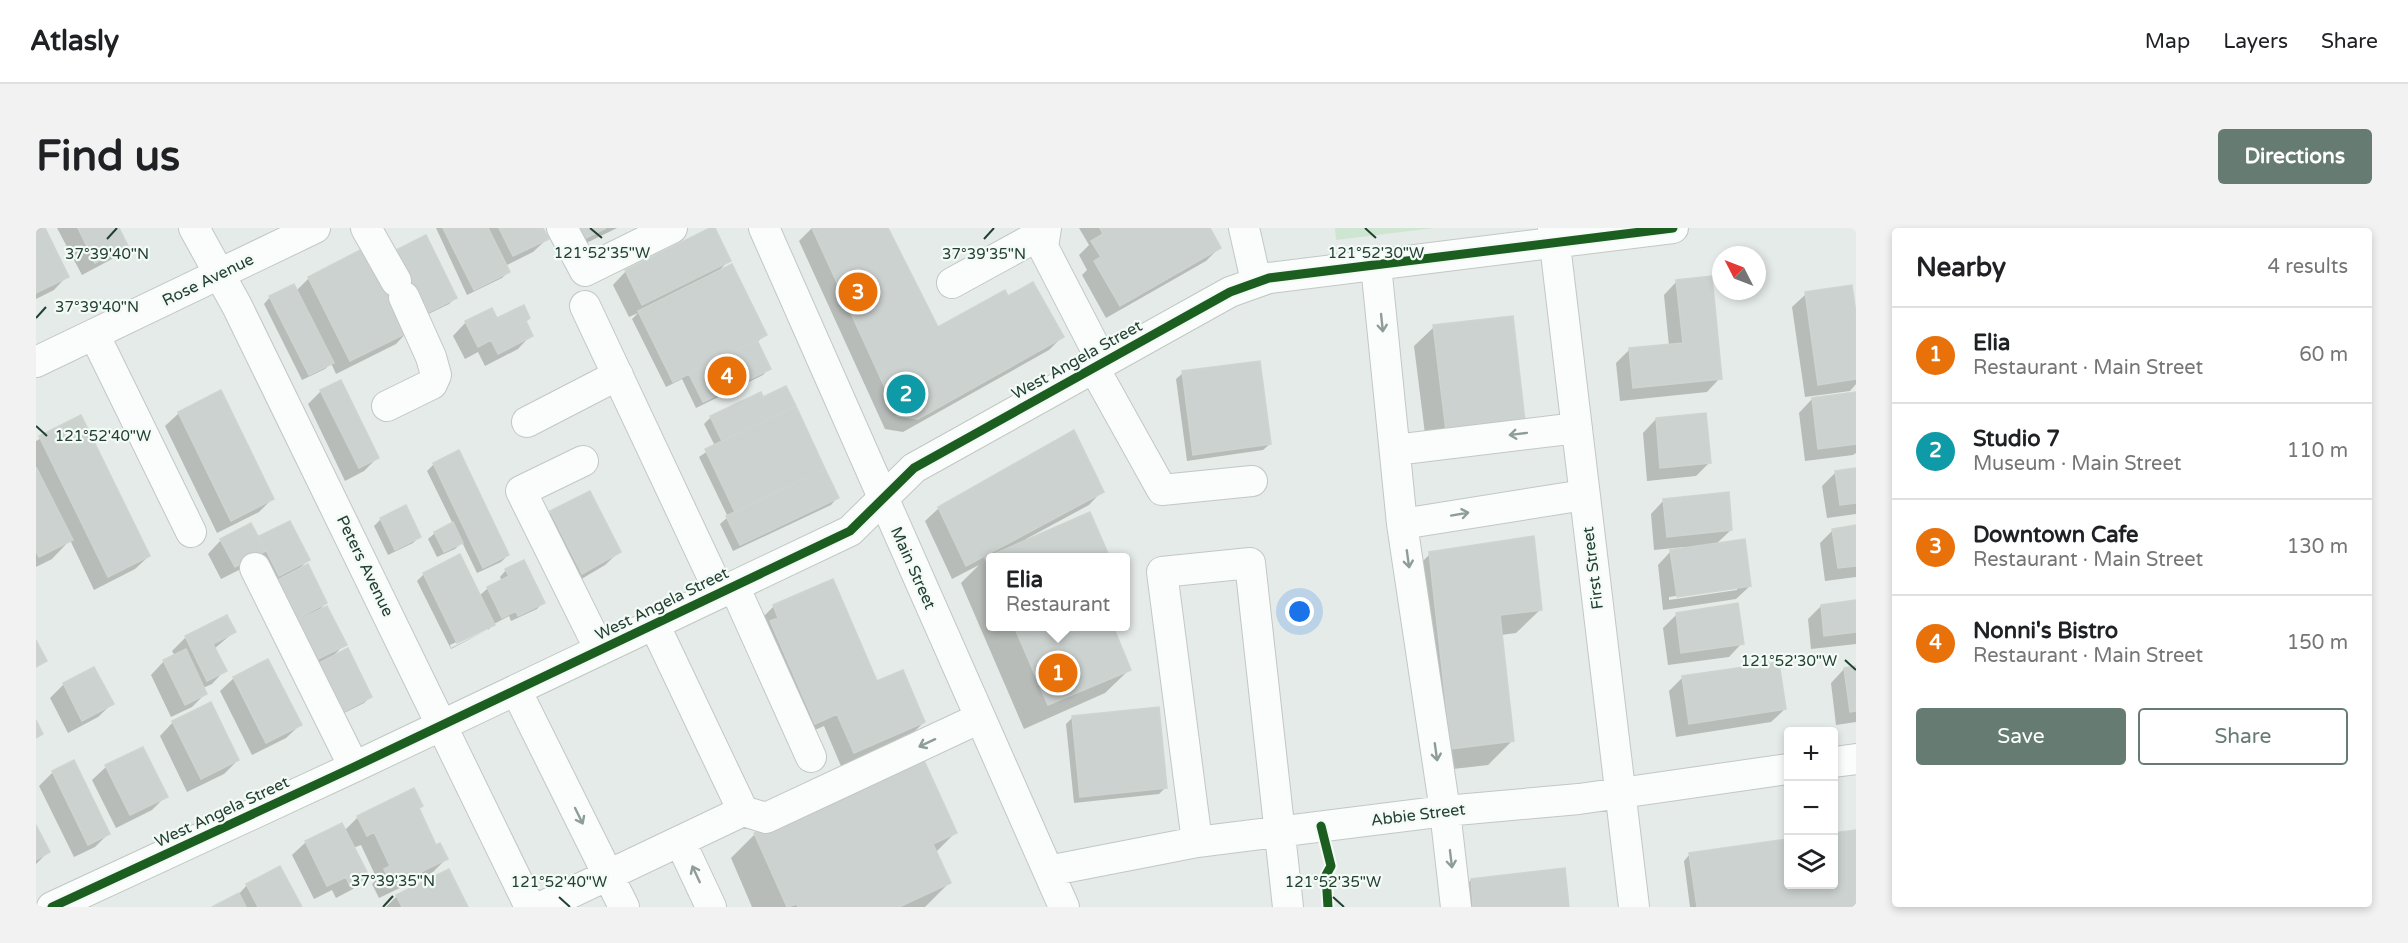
<!DOCTYPE html>
<meta charset="utf-8">
<style>
:root{--surface:#fff;--page:#f2f2f2;--text:#202124;--muted:#757577;--line:#e0e0e0;--accent:#667c72}
body{margin:0;font-family:"Varela Round",sans-serif;background:var(--page);color:var(--text)}
.controls{position:absolute;right:18px;bottom:18px;display:grid;overflow:hidden;border-radius:6px;box-shadow:0 3px 9px #0003}
.controls button{width:54px;height:54px;display:grid;place-items:center;padding:0;border:0;border-bottom:2px solid var(--line);background:var(--surface);color:var(--text);font:30px sans-serif}
.compass{position:absolute;left:1676px;top:18px;width:54px;height:54px;border-radius:50%;background:var(--surface);box-shadow:0 3px 9px #0003;rotate:312deg}
.you{position:absolute;left:1264px;top:384px;width:21px;height:21px;margin:-15px;border:4px solid #fff;border-radius:50%;background:#1a73e8;box-shadow:0 0 0 9px #1a73e833}
.badge{display:grid;place-items:center;width:39px;height:39px;border-radius:50%;background:var(--accent);color:#fff;font-size:20px;font-weight:700}
.pin{position:absolute;translate:-50% -50%;border:3px solid #fff;box-shadow:0 2px 6px #0006}
.popup{position:absolute;left:950px;top:325px;width:144px;height:78px;box-sizing:border-box;display:grid;place-content:center;border-radius:6px;background:var(--surface);filter:drop-shadow(0 2px 4px #0005);font-size:20px;white-space:nowrap;color:var(--muted)}
.popup b{font-size:22px;color:var(--text)}
.popup::after{content:'';position:absolute;left:50%;top:100%;margin-left:-12px;border:12px solid transparent;border-top-color:var(--surface)}
.list{margin:0;padding:0;list-style:none}
h2{display:flex;justify-content:space-between;align-items:center;height:78px;margin:0;padding:0 24px;font-size:26px}
h2 small{font-size:20px;font-weight:400;color:var(--muted)}
.list li{display:grid;grid-template-columns:39px 1fr auto;gap:18px;align-items:center;box-sizing:border-box;height:96px;padding:0 24px;border-top:2px solid var(--line)}
.list b{display:block;font-size:22px;white-space:nowrap}
.list p{margin:0;font-size:20px;white-space:nowrap;color:var(--muted)}
.list em{font-size:20px;font-style:normal;color:var(--muted)}
.actions{display:flex;gap:12px;padding:18px 24px}
.actions a{flex:1;padding:14px 0;border:2px solid var(--accent);border-radius:6px;text-align:center;font-size:21px;color:var(--accent)}
.actions .main{background:var(--accent);color:#fff}
.icon{flex:none;width:33px;height:33px;fill:none;stroke:currentColor;stroke-width:2;stroke-linecap:round;stroke-linejoin:round}
.map{position:relative;flex:none;width:1820px;height:679px;overflow:hidden;border-radius:6px}
header{display:flex;align-items:center;gap:36px;box-sizing:border-box;height:84px;padding:0 30px;background:var(--surface);border-bottom:2px solid var(--line)}
header strong{font-size:28px}
nav{display:flex;gap:33px;margin-inline-start:auto;font-size:21px}
.intro{display:flex;align-items:center;justify-content:space-between;box-sizing:border-box;height:144px;padding:0 36px}
h1{margin:0;font-size:42px}
.button{padding:15px 27px;border-radius:6px;background:var(--accent);color:#fff;font-size:21px;font-weight:700}
main{display:flex;gap:36px;padding:0 36px}
aside{flex:1;background:var(--surface);border-radius:6px;box-shadow:0 3px 9px #0003}
.map>svg:first-child{display:block}
.green{fill:#cee5d1}
.shadow{fill:#0003;fill-rule:evenodd}
.building{fill:#ccd2cf;stroke:#ced4d0;stroke-width:1.5}
.lines{fill:none;stroke-linecap:round;stroke-linejoin:round}
.minor-casing{stroke:#c2c8c5;stroke-width:32}
.minor{stroke:#fbfcfc;stroke-width:30}
.cycleway-casing{stroke:#f4faf6;stroke-width:13}
.cycleway{stroke:#1b5e20;stroke-width:9}
.oneway{stroke:#8e9e97}
.ticks{fill:none;stroke:#214032;stroke-width:2}
.labels{text-anchor:middle;dominant-baseline:central;stroke-width:4.5;stroke-linejoin:round;paint-order:stroke}
.street-label{font-size:16px;fill:#214032;stroke:#f4faf6}
.ticks-label{font-size:15px;text-anchor:middle;fill:#214032;stroke:#f4faf6;stroke-width:4.5;stroke-linejoin:round;paint-order:stroke}
</style>
<header>
<strong>Atlasly</strong>
<nav><a>Map</a><a>Layers</a><a>Share</a></nav>
</header>
<div class="intro"><h1>Find us</h1><a class="button">Directions</a></div>
<main>
<div class="map">
<svg width="1820" height="679" viewBox="0 0 1820 679">
<rect width="100%" height="100%" fill="#e5ebe8"/>
<path class="green" d="M1299,0H1398L1300,12Z"/>
<path class="shadow" d="M0,0H7L31,48L18,62L0,71Z
M21,0H81L90,17L76,31L46,47Z
M400,0H506L511,11L497,24L469,38L472,44L466,50L431,67Z
M520,0H581L532,24Z
M776,0H851L901,101L971,70L1026,109L1013,122L867,204L849,201L763,13Z
M1043,0H1172L1183,20L1170,33L1070,90L1046,47L1051,42L1043,27L1053,17Z
M389,9L419,70L413,76L382,91Z
M693,32L681,45L729,107L721,114L733,140L727,147L660,180L646,151L630,159L596,91L602,85L593,89L577,57L590,43Z
M273,50L373,102L360,116L300,146L295,135L289,141L266,152L228,76L234,69L260,63Z
M1641,53L1684,150L1671,164L1584,173L1580,135L1593,122L1633,118L1628,67Z
M1770,66L1820,97V156L1814,163L1769,169L1756,79Z
M460,92L488,94L495,107L482,121L449,138L442,124L429,131L417,108L430,94Z
M1398,99L1489,201L1392,230L1378,118Z
M1147,145L1234,216L1227,222L1151,233L1140,151Z
M285,163L341,230L328,243L309,253L272,176Z
M1820,166V225L1817,227L1769,233L1763,185L1776,171Z
M143,185L236,271L223,284L181,305L129,198Z
M44,189L113,328L99,341L58,362L34,312L16,331L0,339V213Z
M675,189L801,270L795,277L697,323L684,296L692,289L663,229L679,218L668,196Z
M1620,191L1673,235L1660,248L1611,253L1607,205Z
M422,224L472,327L465,334L441,345L426,314L419,321L401,329L392,311L399,305L417,296L391,243L398,236Z
M1820,241V286L1791,290L1786,258L1800,244Z
M1066,263L1053,277L990,311L991,313L954,330V398H1075L1094,441L1069,465L988,501L925,355L943,337L916,351L889,293L903,280Z
M1628,272L1695,302L1679,317L1714,358L1700,371L1627,382L1622,337L1635,323L1649,321L1648,319L1618,322L1615,286ZM1701,359V362L1633,372V369Z
M515,284L583,324L569,337L532,359L502,297Z
M345,291L383,309L377,315L352,327L338,298Z
M254,295L272,332L262,342L290,375L281,384L309,416L296,429L334,469L328,475L298,490L217,335L185,351L172,326L185,312L222,311Z
M1820,299V349L1789,353L1784,315L1797,302Z
M1394,326L1505,381L1480,405L1465,407L1476,513L1452,537L1391,544L1370,350Z
M470,342L507,374L501,381L475,393L473,388L458,396L452,402V399L414,417L415,420L451,402L415,421L381,353L388,346L443,368L452,360L466,353L464,349Z
M1820,374V416L1775,421L1772,391L1785,378Z
M738,378L840,455L888,494L874,508L805,538L788,498L765,508L724,392Z
M1641,386L1706,415L1693,429L1632,437L1627,400Z
M198,404L178,421L189,442L176,456L167,460L169,466L156,479L135,489L115,447L128,433L139,428L136,423L150,409Z
M1820,440V494L1800,497L1795,455L1808,441Z
M57,441L76,476L62,489L32,505L14,470L27,457Z
M1647,449L1749,481L1735,494L1640,509L1633,463Z
M198,450L264,497L250,510L216,527L184,463Z
M1036,490L1130,559L1123,566L1038,575L1030,496Z
M137,494L202,532L188,546L151,564L124,508Z
M70,539L130,568L116,582L80,600L56,552Z
M17,544L72,606L59,619L38,629L3,558Z
M385,578L382,582L400,619L410,631L397,644L343,670L336,656L341,651L325,617L317,620L331,648L317,661L300,670L296,662L278,671L256,627L270,614L308,603L322,589Z
M0,600L12,624L0,636Z
M1820,604V679H1654L1648,633L1654,626L1752,613V656H1798V607Z
M919,605L899,625L913,655L889,679H716L695,630L719,606Z
M1435,652L1532,679H1411V676Z
M211,657L265,679H179L201,668Z
M361,668L430,679H350Z"/>
<path class="building" d="M0,0H9L33,49L0,65Z
M42,0H83L92,18L59,35Z
M407,0H452L474,44L438,62Z
M463,0H507L513,11L477,28Z
M540,0H570L546,12Z
M674,0H679L695,33L606,77L589,42Z
M776,0H852L902,99L969,62L972,68L997,54L1028,109L882,191L862,188Z
M1064,0H1174L1185,20L1084,78L1058,33L1065,29L1055,13L1067,6Z
M390,7L421,70L389,86L358,23Z
M332,18L375,103L314,133L272,49Z
M696,36L731,107L637,154L602,83Z
M1676,48L1686,151L1597,160L1593,120L1647,115L1640,52Z
M258,56L298,135L273,147L233,68Z
M1816,57L1820,86V151L1782,157L1769,64Z
M488,77L494,90L490,93L497,108L462,126L455,112L442,119L429,93L456,80L461,90Z
M1477,88L1490,202L1411,211L1397,97Z
M721,112L735,141L667,174L653,146Z
M1224,133L1235,216L1157,227L1146,143Z
M305,152L343,230L323,240L284,162Z
M750,158L760,178L686,213L674,188L725,164L727,169Z
M185,162L238,271L195,293L142,184Z
M1820,164V216L1782,221L1776,170Z
M760,178L789,241L699,284L669,221Z
M1670,185L1675,235L1624,240L1620,190Z
M45,187L114,328L72,349L3,208Z
M1038,202L1068,264L930,338L902,279Z
M423,222L473,327L447,340L397,235Z
M0,239L37,312L3,329L0,323Z
M1820,240V275L1804,277L1799,243Z
M789,241L803,270L704,317L690,288Z
M554,263L585,324L546,346L514,283Z
M1693,264L1696,302L1631,309L1627,271Z
M370,277L385,309L359,322L344,290Z
M1054,284L1074,330H954V343L949,330Z
M254,293L274,332L243,348L223,308Z
M417,294L427,315L408,324L398,304Z
M215,295L230,323L199,339L184,311Z
M1820,297V338L1802,340L1796,301Z
M1498,308L1506,382L1464,387L1478,513L1415,521L1393,324Z
M1709,311L1715,358L1641,369L1634,322Z
M424,326L459,397L421,415L387,345Z
M488,332L509,375L482,388L480,383L466,390L451,359L473,348L469,341Z
M272,336L291,375L261,391L241,352Z
M797,351L841,453L867,442L889,494L818,525L801,486L779,496L734,393L742,390L737,377Z
M1820,372V404L1788,408L1785,377Z
M1702,375L1708,416L1645,425L1640,385Z
M291,378L311,417L280,432L260,393Z
M191,387L200,404L177,416L191,443L171,453L149,408Z
M978,398H1077L1095,442L1012,477Z
M0,412L11,433L0,439Z
M312,420L336,469L305,485L281,436Z
M150,421L171,466L149,477L127,432Z
M232,431L266,497L230,515L197,449Z
M1743,434L1750,481L1653,496L1646,448Z
M1820,438V483L1814,484L1808,440Z
M58,439L78,476L46,493L27,455Z
M175,474L203,532L165,551L136,493Z
M1123,479L1131,560L1044,569L1036,488Z
M0,492L7,506L0,510Z
M107,519L132,569L94,587L69,537Z
M886,528L921,605L897,616L915,655L863,679H762L761,676L751,679L718,605Z
M38,532L74,606L52,617L16,543Z
M378,560L387,578L383,580L400,617L404,615L412,631L356,658L348,641L354,638L338,604L331,608L321,588Z
M306,595L333,648L314,658L310,649L291,658L269,613Z
M0,597L14,624L0,632Z
M1820,602V679H1661L1653,625L1752,611V656H1798V605Z
M244,638L266,679H222L210,656Z
M1529,640L1533,679H1437L1435,651Z
M413,641L432,679H366L360,667Z
M203,665L210,679H176Z"/>
<g class="lines">
<defs>
<path id="minor" d="M158,0L201,78L494,679
M330,0L360,53
M526,0L549,43L636,0
M728,0L1028,679
M1010,0L1007,19L1067,135
M1208,0L1220,53
M1517,0L1598,679
M1340,37L1366,296L1409,583L1420,679
M916,55L1009,4
M549,78L684,365
M58,106L155,304
M0,134L279,0
M1058,140L1126,262L1216,253
M351,178L396,156L400,147L395,129L368,69
M491,194L582,147
M1359,222L1541,200
M547,233L485,263L564,422
M1366,296L1548,267
M219,340L318,539
M698,358L775,529
M480,462L588,679
M1798,534L1820,531
M707,583L730,590L944,490
M644,613L675,679
M1161,614L1126,344L1214,335L1252,679
M1012,643L1161,614L1409,583L1543,571L1752,541
M16,679L318,539L814,303L878,240L1194,64L1233,50L1637,0
M505,679L707,583L618,396"/>
</defs>
<use href="#minor" class="minor-casing"/>
<use href="#minor" class="minor"/>
<defs>
<path id="cycleway" d="M1285,598L1295,638L1290,647L1292,679
M16,679L318,539L814,303L878,240L1194,64L1233,50L1637,0"/>
</defs>
<use href="#cycleway" class="cycleway-casing"/>
<use href="#cycleway" class="cycleway"/>
</g>
<defs><path id="oneway-shaft" d="M-6 0H5M1.5-3L5.5 0L1.5 3" fill="none" stroke-width="1.6" stroke-linecap="round" stroke-linejoin="round" transform="scale(1.5)"/></defs>
<g class="oneway">
<use href="#oneway-shaft" transform="translate(1346 95) rotate(84)"/>
<use href="#oneway-shaft" transform="translate(1482 206) rotate(173)"/>
<use href="#oneway-shaft" transform="translate(1424 286) rotate(-10)"/>
<use href="#oneway-shaft" transform="translate(1372 331) rotate(82)"/>
<use href="#oneway-shaft" transform="translate(891 515) rotate(155)"/>
<use href="#oneway-shaft" transform="translate(1400 524) rotate(82)"/>
<use href="#oneway-shaft" transform="translate(543 588) rotate(64)"/>
<use href="#oneway-shaft" transform="translate(1415 631) rotate(83)"/>
<use href="#oneway-shaft" transform="translate(660 646) rotate(-115)"/>
</g>
<path class="ticks" d="M554,0L566,10M1329,0L1340,10M71,11L81,0M948,11L958,0M0,90L10,79M0,198L11,208M1809,432L1820,442M523,669L534,679M1297,669L1308,679M347,679L357,668"/>
<g class="labels">
<g class="street-label">
<text transform="translate(172 52) rotate(-26)">Rose Avenue</text>
<text transform="translate(1041 132) rotate(-29)">West Angela Street</text>
<text transform="translate(329 338) rotate(64)">Peters Avenue</text>
<text transform="translate(877 340) rotate(66)">Main Street</text>
<text transform="translate(1557 340) rotate(-97)">First Street</text>
<text transform="translate(626 376) rotate(-26)">West Angela Street</text>
<text transform="translate(186 584) rotate(-25)">West Angela Street</text>
<text transform="translate(1382 587) rotate(-7)">Abbie Street</text>
</g>
</g>
<g class="ticks-label">
<text x="566" y="30">121°52'35"W</text>
<text x="1340" y="30">121°52'30"W</text>
<text x="71" y="31">37°39'40"N</text>
<text x="948" y="31">37°39'35"N</text>
<text x="61" y="84">37°39'40"N</text>
<text x="67" y="213">121°52'40"W</text>
<text x="1753" y="438">121°52'30"W</text>
<text x="357" y="658">37°39'35"N</text>
<text x="523" y="659">121°52'40"W</text>
<text x="1297" y="659">121°52'35"W</text>
</g>
</svg>
<div class="controls">
<button>+</button>
<button>−</button>
<button><svg class="icon" aria-label="layers" viewBox="0 0 24 24"><path d="M12 4l9 5-9 5-9-5zM3 14l9 5 9-5"/></svg></button>
</div>
<svg class="compass" viewBox="-18 -18 36 36"><path d="M0-13l5 13h-10z" fill="#e53935"/><path d="M0 13l5-13h-10z" fill="#757577"/></svg>
<div class="you"></div>
<div class="pin badge" style="left:1022px;top:445px;background:#e8710a">1</div>
<div class="popup"><b>Elia</b>Restaurant</div>
<div class="pin badge" style="left:870px;top:166px;background:#0f9aa8">2</div>
<div class="pin badge" style="left:822px;top:64px;background:#e8710a">3</div>
<div class="pin badge" style="left:691px;top:148px;background:#e8710a">4</div>
</div>
<aside>
<h2>Nearby<small>4 results</small></h2>
<ul class="list">
<li><span class="badge" style="background:#e8710a">1</span><div><b>Elia</b><p>Restaurant · Main Street</p></div><em>60 m</em></li>
<li><span class="badge" style="background:#0f9aa8">2</span><div><b>Studio 7</b><p>Museum · Main Street</p></div><em>110 m</em></li>
<li><span class="badge" style="background:#e8710a">3</span><div><b>Downtown Cafe</b><p>Restaurant · Main Street</p></div><em>130 m</em></li>
<li><span class="badge" style="background:#e8710a">4</span><div><b>Nonni's Bistro</b><p>Restaurant · Main Street</p></div><em>150 m</em></li>
</ul>
<div class="actions"><a class="main">Save</a><a>Share</a></div>
</aside>
</main>
